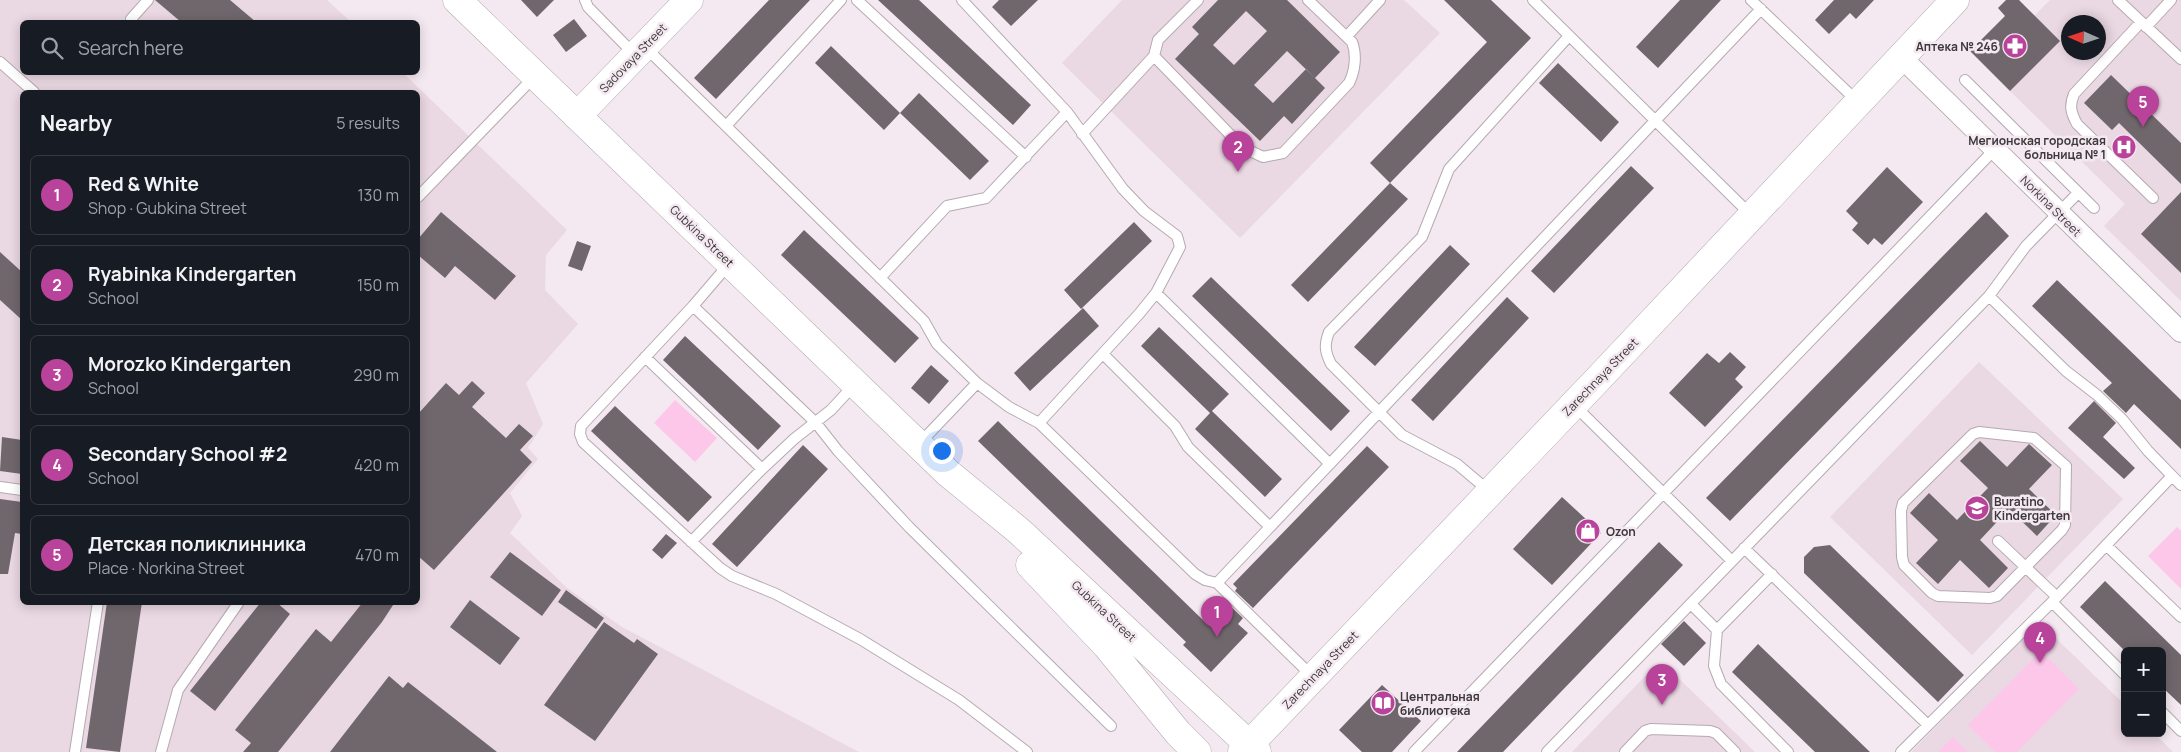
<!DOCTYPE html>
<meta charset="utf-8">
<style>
:root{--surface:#171b24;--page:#242831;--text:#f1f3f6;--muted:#9ea1a6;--line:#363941;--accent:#b9439a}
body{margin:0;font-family:Manrope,sans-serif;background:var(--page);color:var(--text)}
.controls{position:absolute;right:15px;bottom:15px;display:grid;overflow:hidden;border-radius:8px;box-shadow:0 2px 12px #0003}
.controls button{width:45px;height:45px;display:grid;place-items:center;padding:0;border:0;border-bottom:1px solid var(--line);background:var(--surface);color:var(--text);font:25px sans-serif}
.compass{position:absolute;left:2061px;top:15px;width:45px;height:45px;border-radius:50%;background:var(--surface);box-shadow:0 2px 12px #0003;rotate:273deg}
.you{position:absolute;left:941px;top:450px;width:18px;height:18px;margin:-12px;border:4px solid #fff;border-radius:50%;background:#1a73e8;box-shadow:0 0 0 8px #1a73e833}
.badge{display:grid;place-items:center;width:32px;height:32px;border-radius:50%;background:var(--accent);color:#fff;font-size:16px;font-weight:700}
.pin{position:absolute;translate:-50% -41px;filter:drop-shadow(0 1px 2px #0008)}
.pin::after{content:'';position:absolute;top:26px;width:18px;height:15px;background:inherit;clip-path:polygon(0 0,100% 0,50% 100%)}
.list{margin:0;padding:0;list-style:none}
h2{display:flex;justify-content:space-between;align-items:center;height:65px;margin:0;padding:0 20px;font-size:21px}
h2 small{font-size:16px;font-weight:400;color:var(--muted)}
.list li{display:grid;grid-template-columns:32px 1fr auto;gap:15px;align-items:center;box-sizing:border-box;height:80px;margin:0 10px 10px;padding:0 10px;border:1px solid var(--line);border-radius:8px}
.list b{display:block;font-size:19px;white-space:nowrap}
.list p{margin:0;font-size:16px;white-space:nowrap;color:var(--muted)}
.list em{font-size:16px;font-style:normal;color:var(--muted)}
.icon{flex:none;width:28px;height:28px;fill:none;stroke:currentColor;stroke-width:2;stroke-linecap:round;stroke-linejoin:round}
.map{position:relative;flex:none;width:2181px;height:752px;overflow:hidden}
.search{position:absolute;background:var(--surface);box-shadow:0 2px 12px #0003;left:20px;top:20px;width:400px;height:55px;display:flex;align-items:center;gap:12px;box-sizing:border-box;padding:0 18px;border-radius:8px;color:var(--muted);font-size:19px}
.panel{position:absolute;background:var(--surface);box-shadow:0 2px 12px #0003;left:20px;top:90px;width:400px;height:515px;border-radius:8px}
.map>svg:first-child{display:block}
.built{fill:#ead8e3;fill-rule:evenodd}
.green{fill:#fdc7ea}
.building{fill:#70676d;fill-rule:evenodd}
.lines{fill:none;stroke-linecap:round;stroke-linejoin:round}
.lane-casing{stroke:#b4aab0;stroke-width:12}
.street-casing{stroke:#b4aab0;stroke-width:22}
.secondary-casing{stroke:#b4aab0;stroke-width:29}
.lane{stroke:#fff;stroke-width:10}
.street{stroke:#fff;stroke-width:20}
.secondary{stroke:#fff;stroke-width:28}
.labels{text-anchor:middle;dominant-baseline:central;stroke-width:5;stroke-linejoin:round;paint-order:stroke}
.poi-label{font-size:12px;font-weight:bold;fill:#3d393b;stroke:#f4e9f0;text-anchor:start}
.street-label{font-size:12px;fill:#3d393b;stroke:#f4e9f0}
</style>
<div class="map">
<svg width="2181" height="752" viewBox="0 0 2181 752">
<rect width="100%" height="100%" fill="#f4e9f0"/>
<path class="built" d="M0,0H327L351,22H22V72L403,73L567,230L546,255L545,290L578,324L526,383L543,424L528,448L538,459L510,493L522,516L510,533L566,587L622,627L859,752H0ZM22,92H418V602H22Z
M1122,0H1404L1440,33L1240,238L1062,63Z
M2050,0H2181V301L2104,226L2125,204L2010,91L2059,41L2034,16ZM2068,22H2098V52H2068Z
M1979,362L2123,499L1972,655L1830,517Z
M2039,622L2125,705V733H2154L2173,752H1911Z
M1652,669L1670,670L1755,752H1572Z"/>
<path class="green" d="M675,400L717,438L695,462L654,423Z
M2177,527L2181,531V589L2148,556Z
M2041,651L2079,689L2017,752H1995L1968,725Z
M1953,737L1968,752H1938Z"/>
<path class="building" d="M155,0H230L256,22H181Z
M521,0H554L537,17Z
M769,0H810L716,99L694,78Z
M878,0H919L1031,105L1013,125Z
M999,0H1038L1011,26L992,7Z
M1218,0H1287L1340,52L1315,78L1287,51L1254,85L1273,103L1306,69L1325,88L1292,124L1284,116L1260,141L1175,59L1199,34L1192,27ZM1246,11L1267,31L1234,65L1213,45Z
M1444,0H1491L1531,38L1390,183L1370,163L1487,42Z
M1680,0H1721L1658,68L1636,47Z
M1834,0H1874L1856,19L1850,13L1829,34L1815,20Z
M2006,0H2019L2060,41L2010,91L1970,51L2005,16L1998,8Z
M574,19L587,36L566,52L553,35Z
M831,46L900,113L884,130L815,63Z
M1558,63L1619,122L1601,142L1539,83Z
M2111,75L2181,143V184L2119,123L2112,130L2084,103Z
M919,93L989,161L970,180L900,113Z
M1631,166L1654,188L1554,293L1531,271Z
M1887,167L1923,202L1882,245L1874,238L1868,245L1852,230L1858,223L1846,211Z
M1390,183L1408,199L1308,302L1291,285Z
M2181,192V273L2141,234Z
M441,212L516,276L495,300L455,266L445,278L418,255V239Z
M1986,212L2009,236L1730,521L1706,498Z
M1134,222L1152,241L1081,309L1064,290Z
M804,230L919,338L895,363L781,255Z
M577,241L591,246L582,271L568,266Z
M1450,245L1470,264L1375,366L1354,347Z
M0,252L22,272V320L0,300Z
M1211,277L1350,411L1331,431L1192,296Z
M2057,280L2181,400V449L2134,404L2126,413L2103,391L2112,383L2032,306Z
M1507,297L1529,318L1433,421L1411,400Z
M1083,308L1099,326L1030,391L1014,373Z
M1159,327L1229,394L1212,411L1282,479L1265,497L1195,429L1210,413L1141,346Z
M685,336L781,426L758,450L663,360Z
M1730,352L1746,367L1735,379L1743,387L1705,427L1669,393L1707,353L1719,363Z
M931,365L949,381L929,404L911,388Z
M472,381L485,393L472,407L506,438L519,424L533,436L520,450L532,462L434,570L418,556V414L446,383L459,395Z
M2094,401L2116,423L2103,437L2135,468L2124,479L2068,428Z
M615,406L712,497L688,522L591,431Z
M998,421L1205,622L1225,601L1243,618L1238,624L1248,633L1211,672L1183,645L1186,642L978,441Z
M2,437L22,440V474L0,471Z
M1980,441L2007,467L2029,444L2052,465L2029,489L2056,515L2037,536L2009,509L1980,540L2008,568L1989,588L1960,560L1938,584L1916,563L1938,540L1910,513L1929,493L1957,520L1988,488L1960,461Z
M803,445L828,469L737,567L712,544Z
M1367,446L1389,467L1253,608L1235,591L1237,588L1233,584Z
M1562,497L1601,533L1552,585L1513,549Z
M0,499L22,502V534L15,533L8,574H0Z
M666,534L677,543L662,559L652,550Z
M1659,542L1683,565L1503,752H1457Z
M1830,545L1964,675L1938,702L1804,573V557L1814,547Z
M510,552L561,590L542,616L490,577Z
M2105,581L2181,655V705L2162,687V651H2125L2080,607Z
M566,590L604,618L596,629L558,602Z
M470,600L520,638L500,665L450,627Z
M107,602H142L120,752L86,748Z
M261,602H276L290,614L215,711L190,691Z
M363,602H395L382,622L278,752H243L251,743L235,730L316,629L331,642Z
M1684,621L1706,643L1684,666L1661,644Z
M604,622L634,643L637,639L658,654L595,741L544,705Z
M1758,644L1870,752H1815L1732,672Z
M389,676L403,688L408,682L497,752H330Z
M1382,685L1421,721L1392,752H1362L1339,730Z"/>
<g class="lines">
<defs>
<path id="lane" d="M585,0L588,7L635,55
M857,0L1026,157
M962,0L1067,112L1123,189L1144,211L1177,236L1180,247L1156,293L1139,314L1039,423
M1533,0L1751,215
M1751,0L1857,101
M2118,0L2181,59
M131,19L148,0
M2141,22L2074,94C2069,106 2071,113 2077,124L2153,198
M2146,27L2171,0
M1348,35L1380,0
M645,47L726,126L841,0
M1154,56L1242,147L1263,157L1283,153L1349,83C1355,71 1357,55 1352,42L1308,0
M0,62L34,92
M1965,80L2094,208
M726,126L924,321L937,344L977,383L919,444
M1082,134L1154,56L1158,40L1198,0
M418,197L535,76
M729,264L693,306L581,426L580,434L583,442L720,568L732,576L776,594L860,639L959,700L1027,752
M880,278L947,206L986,198L1067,112
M1156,293L1330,464
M1989,296L2066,371L2097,395L2122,419L2148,451L2181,485
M693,306L816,423L838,451L909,527L1111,726
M1104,355L1175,426L1188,447L1270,527L1217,583
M645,357L762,469
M977,383L1009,407L1039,423L1195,574L1205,580L1217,583L1313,677
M1574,405L1732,561
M1979,432L2034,438L2066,466L2065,525L2062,530L1997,596L1990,598L1938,596L1932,593L1904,565L1902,557L1901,511L1903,503L1973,434Z
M0,487L22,490
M1489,491L1457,464L1402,435L1331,364C1325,352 1324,345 1329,332L1422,237L1449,169L1569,36
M1270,527L1761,9
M1998,541L2057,597
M691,542L762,469L794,439L831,410L854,385
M2106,545L2181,617
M1744,548L1928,725
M2052,602L2125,675
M1691,604L1717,630L1714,666L1721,684L1788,752
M1717,630L1772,574
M2162,712L2181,731
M75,752L98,602
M161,752L178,690L239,602
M1414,752L1995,149
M1547,752L1989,296L2026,246L2078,193
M1625,752L1645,731L1651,729L1710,731L1716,733L1735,752
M1901,752L2052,602L2172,476"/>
<path id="street" d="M1901,57L2181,332"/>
<path id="secondary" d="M457,0L948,473L1019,531L1257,752
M577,116L689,0
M1030,565L1106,645L1178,733L1197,752
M1242,752L1600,377L1955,0"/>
</defs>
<use href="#lane" class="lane-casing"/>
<use href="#street" class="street-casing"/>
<use href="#secondary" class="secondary-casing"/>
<use href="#lane" class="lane"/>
<use href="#street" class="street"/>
<use href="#secondary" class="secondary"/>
</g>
<defs>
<symbol id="pharmacy-disc" viewBox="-11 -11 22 22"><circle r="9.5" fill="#b9439a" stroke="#f4e9f0"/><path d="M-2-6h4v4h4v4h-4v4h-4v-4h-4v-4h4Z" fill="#fff"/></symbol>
<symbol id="hospital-disc" viewBox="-11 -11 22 22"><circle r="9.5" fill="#b9439a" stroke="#f4e9f0"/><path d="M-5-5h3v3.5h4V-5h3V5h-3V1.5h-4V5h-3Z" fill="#fff"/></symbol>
<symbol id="school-disc" viewBox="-11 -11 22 22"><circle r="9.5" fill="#b9439a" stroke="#f4e9f0"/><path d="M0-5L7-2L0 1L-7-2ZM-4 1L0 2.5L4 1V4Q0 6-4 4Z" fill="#fff"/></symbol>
<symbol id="shop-disc" viewBox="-11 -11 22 22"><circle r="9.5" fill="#b9439a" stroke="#f4e9f0"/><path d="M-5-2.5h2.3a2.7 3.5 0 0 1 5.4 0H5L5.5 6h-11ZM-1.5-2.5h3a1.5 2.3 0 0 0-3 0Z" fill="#fff"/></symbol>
<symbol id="library-disc" viewBox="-11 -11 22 22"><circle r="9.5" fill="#b9439a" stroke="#f4e9f0"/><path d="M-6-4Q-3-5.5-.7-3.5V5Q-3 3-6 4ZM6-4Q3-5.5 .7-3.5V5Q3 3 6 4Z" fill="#fff"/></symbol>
</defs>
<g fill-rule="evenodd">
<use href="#pharmacy-disc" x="2001" y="32" width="28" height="28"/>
<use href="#hospital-disc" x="2110" y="133" width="28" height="28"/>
<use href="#school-disc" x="1963" y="494" width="28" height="28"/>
<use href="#shop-disc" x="1574" y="517" width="28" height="28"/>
<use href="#library-disc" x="1369" y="689" width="28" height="28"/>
</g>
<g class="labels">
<g class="poi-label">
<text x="1998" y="46" text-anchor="end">Аптека № 246</text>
<text x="2106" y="140" text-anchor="end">Мегионская городская<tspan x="2106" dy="14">больница № 1</tspan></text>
<text x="1994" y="501">Buratino<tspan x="1994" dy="14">Kindergarten</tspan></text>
<text x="1606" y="531">Ozon</text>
<text x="1400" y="696">Центральная<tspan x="1400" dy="14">библиотека</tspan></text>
</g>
<g class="street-label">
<text transform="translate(633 58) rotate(-46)">Sadovaya Street</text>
<text transform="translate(2051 206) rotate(45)">Norkina Street</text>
<text transform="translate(702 236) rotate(44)">Gubkina Street</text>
<text transform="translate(1600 377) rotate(-46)">Zarechnaya Street</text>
<text transform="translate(1104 611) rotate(43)">Gubkina Street</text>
<text transform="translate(1320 670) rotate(-46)">Zarechnaya Street</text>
</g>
</g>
</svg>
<div class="controls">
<button>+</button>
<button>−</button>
</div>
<svg class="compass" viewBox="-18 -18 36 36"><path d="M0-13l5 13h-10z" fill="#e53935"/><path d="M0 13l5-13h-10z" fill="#9ea1a6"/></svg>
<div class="you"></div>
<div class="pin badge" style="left:1217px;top:637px">1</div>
<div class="pin badge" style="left:1238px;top:172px">2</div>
<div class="pin badge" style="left:1662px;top:705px">3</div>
<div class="pin badge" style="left:2040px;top:663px">4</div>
<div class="pin badge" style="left:2143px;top:127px">5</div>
<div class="search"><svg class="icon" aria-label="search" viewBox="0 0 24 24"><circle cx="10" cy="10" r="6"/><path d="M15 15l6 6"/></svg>Search here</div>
<section class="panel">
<h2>Nearby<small>5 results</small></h2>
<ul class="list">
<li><span class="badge">1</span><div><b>Red &amp; White</b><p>Shop · Gubkina Street</p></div><em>130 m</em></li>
<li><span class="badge">2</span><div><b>Ryabinka Kindergarten</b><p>School</p></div><em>150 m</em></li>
<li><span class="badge">3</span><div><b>Morozko Kindergarten</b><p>School</p></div><em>290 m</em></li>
<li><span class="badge">4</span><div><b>Secondary School #2</b><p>School</p></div><em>420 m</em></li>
<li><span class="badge">5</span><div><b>Детская поликлинника</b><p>Place · Norkina Street</p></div><em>470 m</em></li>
</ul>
</section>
</div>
